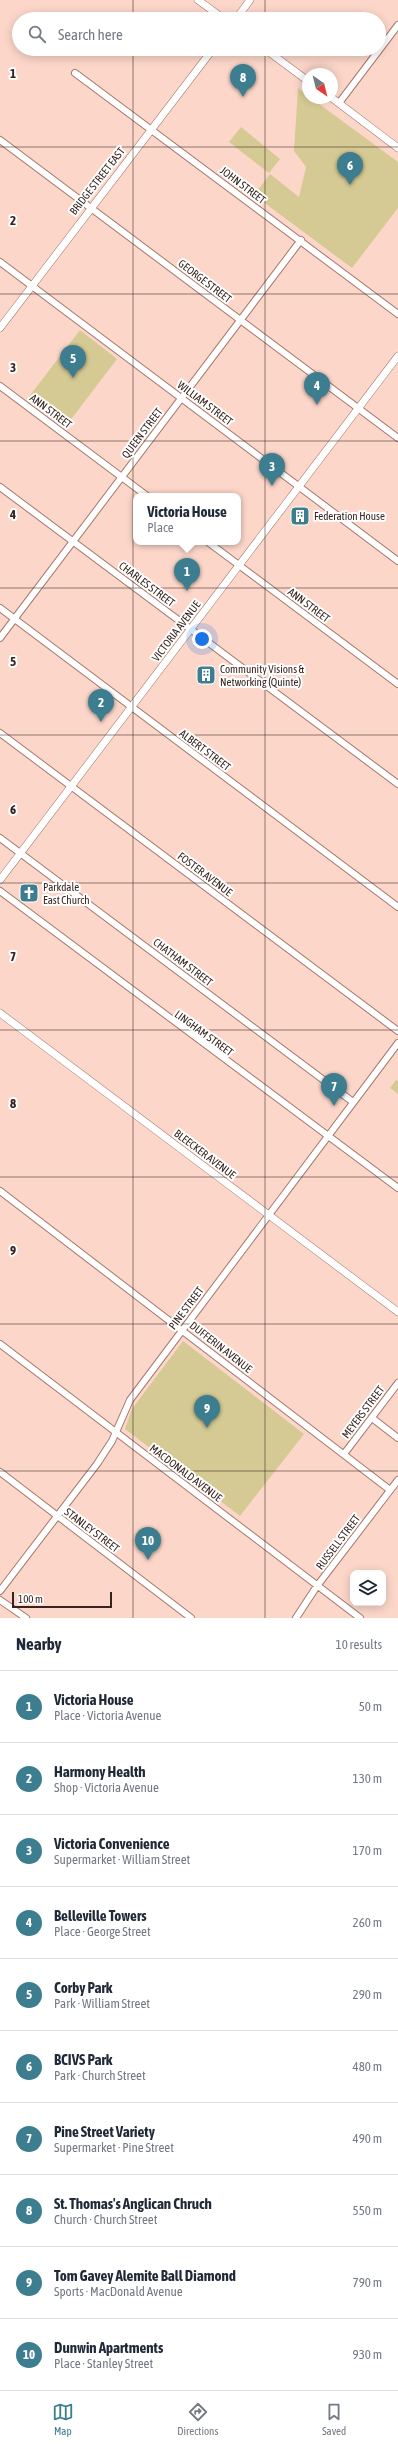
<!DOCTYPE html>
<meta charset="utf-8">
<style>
:root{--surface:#fff;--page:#f2f2f3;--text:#1f2937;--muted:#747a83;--line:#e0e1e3;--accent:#3c7d8f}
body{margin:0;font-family:"Asap Condensed",sans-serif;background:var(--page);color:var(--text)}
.controls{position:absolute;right:12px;bottom:12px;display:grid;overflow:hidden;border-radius:8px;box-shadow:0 2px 10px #0003}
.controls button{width:36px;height:36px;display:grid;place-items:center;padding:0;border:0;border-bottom:1px solid var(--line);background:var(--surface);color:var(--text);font:20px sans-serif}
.compass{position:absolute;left:302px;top:68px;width:36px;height:36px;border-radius:50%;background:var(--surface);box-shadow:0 2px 10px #0003;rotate:145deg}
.scale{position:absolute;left:12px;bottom:10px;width:100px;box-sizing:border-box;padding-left:4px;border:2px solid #36241e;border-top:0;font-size:11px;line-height:14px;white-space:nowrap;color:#36241e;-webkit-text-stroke:3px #fff;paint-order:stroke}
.you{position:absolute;left:202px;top:639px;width:14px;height:14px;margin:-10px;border:3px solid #fff;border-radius:50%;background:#1a73e8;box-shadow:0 0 0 6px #1a73e833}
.badge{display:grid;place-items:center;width:26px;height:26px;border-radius:50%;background:var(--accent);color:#fff;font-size:13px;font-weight:700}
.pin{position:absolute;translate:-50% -33px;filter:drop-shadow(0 1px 2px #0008)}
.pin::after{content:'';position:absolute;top:21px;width:14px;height:12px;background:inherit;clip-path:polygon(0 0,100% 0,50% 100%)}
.popup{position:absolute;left:133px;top:493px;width:108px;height:52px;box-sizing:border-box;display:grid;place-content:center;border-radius:8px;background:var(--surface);filter:drop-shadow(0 1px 3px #0005);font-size:13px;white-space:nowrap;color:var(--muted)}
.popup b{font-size:15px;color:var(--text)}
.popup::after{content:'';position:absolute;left:50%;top:100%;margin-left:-8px;border:8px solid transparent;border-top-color:var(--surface)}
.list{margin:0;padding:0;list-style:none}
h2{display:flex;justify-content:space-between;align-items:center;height:52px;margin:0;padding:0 16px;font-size:17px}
h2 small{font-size:13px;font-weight:400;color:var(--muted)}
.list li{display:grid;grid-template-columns:26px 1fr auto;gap:12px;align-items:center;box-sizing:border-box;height:72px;padding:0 16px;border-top:1px solid var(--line)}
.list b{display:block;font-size:15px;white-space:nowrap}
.list p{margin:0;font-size:13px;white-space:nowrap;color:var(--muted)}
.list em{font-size:13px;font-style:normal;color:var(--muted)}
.icon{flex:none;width:22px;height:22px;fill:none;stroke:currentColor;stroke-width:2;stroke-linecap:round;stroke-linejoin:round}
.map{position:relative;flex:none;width:398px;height:1618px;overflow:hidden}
.search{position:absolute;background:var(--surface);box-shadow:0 2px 10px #0003;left:12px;right:12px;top:12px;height:44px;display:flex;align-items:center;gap:10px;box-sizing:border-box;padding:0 14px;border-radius:22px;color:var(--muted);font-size:15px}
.sheet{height:772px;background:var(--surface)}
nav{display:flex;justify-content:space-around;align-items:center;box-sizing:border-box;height:56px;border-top:1px solid var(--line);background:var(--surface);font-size:11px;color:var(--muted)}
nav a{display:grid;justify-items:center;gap:2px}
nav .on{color:var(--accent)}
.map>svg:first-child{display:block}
.green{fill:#d5ca93}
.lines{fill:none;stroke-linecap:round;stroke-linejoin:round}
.minor-casing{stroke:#a5796c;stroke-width:8}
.tertiary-casing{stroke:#a5796c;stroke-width:8}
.minor{stroke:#fff;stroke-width:6}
.tertiary{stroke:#fff;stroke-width:7}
.grid{fill:none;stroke:#36241e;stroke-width:1;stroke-opacity:0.55}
.labels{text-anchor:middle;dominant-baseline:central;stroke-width:4;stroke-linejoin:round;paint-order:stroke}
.street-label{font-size:11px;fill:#36241e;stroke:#fff}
.poi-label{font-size:11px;fill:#36241e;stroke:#fff;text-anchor:start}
.grid-label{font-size:13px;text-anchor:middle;font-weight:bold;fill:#36241e;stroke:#fff;stroke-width:4;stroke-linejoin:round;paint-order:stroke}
</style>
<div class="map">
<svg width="398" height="1618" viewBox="0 0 398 1618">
<rect width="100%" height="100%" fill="#fcd6c9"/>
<path class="green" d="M298,88L308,96V98H311L398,162V208L352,268L254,195L270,174L299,197L306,167L294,151Z
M241,127L280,159L269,173L229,142Z
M80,330L117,359L66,426L28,398Z
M396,1080L398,1081V1094L390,1088Z
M183,1341L304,1434L240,1516L125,1429L132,1409Z"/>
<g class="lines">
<defs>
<path id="minor" d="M75,73L398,314
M339,103L398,25
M0,140L398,438
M0,262L398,561
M0,386L147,496
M0,487L398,784
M208,542L398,684
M0,608L398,907
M0,638L301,240
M0,733L398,1031
M0,838L353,1102
M0,891L398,1188
M0,1191L390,1490
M0,1344L360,1618
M372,1418L398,1438
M344,1454L398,1383
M0,1472L191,1618
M0,1591L97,1464L112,1441L130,1400L398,1043
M0,1600L26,1618
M296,1618L317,1586L398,1480"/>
<path id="tertiary" d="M198,0L224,19
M236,19L250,0
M265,49L308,81
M332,98L398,148
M0,328L213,49
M0,880L398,356
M0,1013L398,1312"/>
</defs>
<use href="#minor" class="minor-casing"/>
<use href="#tertiary" class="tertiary-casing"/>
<use href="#minor" class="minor"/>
<use href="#tertiary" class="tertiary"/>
</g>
<path class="grid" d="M133,0V19M265,0V19M133,49V1618M265,49V1618M0,147H398M0,294H398M0,441H398M0,588H398M0,735H398M0,883H398M0,1030H398M0,1177H398M0,1324H398M0,1471H398"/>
<defs>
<symbol id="building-square" viewBox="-11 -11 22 22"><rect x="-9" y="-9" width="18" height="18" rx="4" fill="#3c7d8f" stroke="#fff"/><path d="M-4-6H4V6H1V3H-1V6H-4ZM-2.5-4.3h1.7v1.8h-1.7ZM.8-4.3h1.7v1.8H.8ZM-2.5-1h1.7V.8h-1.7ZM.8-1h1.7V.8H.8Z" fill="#fff"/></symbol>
<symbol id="church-square" viewBox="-11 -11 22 22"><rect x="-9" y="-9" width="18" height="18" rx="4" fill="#3c7d8f" stroke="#fff"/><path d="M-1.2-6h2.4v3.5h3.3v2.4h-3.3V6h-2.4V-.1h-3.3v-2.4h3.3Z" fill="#fff"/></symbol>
</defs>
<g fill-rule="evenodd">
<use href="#building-square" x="289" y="505" width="22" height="22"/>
<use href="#building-square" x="195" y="664" width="22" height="22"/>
<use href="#church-square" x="18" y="882" width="22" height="22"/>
</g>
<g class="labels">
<g class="street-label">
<text transform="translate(97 181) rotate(-52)">BRIDGE STREET EAST</text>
<text transform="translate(243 185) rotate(37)">JOHN STREET</text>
<text transform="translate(205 281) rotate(37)">GEORGE STREET</text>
<text transform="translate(205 403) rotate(37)">WILLIAM STREET</text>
<text transform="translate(51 411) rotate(37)">ANN STREET</text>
<text transform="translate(142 433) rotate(-53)">QUEEN STREET</text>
<text transform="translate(147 584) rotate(37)">CHARLES STREET</text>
<text transform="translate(309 605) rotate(37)">ANN STREET</text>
<text transform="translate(176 631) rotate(-53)">VICTORIA AVENUE</text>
<text transform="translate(205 750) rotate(37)">ALBERT STREET</text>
<text transform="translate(205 874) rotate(37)">FOSTER AVENUE</text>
<text transform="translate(183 962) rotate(37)">CHATHAM STREET</text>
<text transform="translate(204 1033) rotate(36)">LINGHAM STREET</text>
<text transform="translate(205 1154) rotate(37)">BLEECKER AVENUE</text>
<text transform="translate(186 1308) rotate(-53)">PINE STREET</text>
<text transform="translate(221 1347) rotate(38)">DUFFERIN AVENUE</text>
<text transform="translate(363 1412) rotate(-53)">MEYERS STREET</text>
<text transform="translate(186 1473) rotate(37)">MACDONALD AVENUE</text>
<text transform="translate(92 1530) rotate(37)">STANLEY STREET</text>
<text transform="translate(338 1542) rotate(-53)">RUSSELL STREET</text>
</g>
<g class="poi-label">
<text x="314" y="516">Federation House</text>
<text x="220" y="669">Community Visions &amp;<tspan x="220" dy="13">Networking (Quinte)</tspan></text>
<text x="43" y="887">Parkdale<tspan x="43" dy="13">East Church</tspan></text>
</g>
</g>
<g class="grid-label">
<text x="13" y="78">1</text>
<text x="13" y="225">2</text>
<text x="13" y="372">3</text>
<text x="13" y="519">4</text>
<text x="13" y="666">5</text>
<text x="13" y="814">6</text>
<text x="13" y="961">7</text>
<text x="13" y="1108">8</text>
<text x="13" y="1255">9</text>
</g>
</svg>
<div class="controls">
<button><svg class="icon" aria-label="layers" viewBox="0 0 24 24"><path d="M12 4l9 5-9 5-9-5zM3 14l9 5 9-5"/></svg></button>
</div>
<svg class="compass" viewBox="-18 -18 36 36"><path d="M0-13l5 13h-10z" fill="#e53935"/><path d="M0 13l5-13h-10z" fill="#747a83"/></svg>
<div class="scale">100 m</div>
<div class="you"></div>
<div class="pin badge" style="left:187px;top:591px">1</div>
<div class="popup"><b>Victoria House</b>Place</div>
<div class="pin badge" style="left:101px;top:722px">2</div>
<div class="pin badge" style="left:272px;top:486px">3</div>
<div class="pin badge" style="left:317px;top:405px">4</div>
<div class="pin badge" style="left:73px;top:378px">5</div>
<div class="pin badge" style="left:350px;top:185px">6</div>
<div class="pin badge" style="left:334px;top:1106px">7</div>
<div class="pin badge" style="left:243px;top:97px">8</div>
<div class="pin badge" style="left:207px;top:1428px">9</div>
<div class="pin badge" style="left:148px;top:1560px">10</div>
<div class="search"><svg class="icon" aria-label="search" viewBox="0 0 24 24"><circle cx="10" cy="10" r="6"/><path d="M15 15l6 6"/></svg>Search here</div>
</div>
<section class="sheet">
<h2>Nearby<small>10 results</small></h2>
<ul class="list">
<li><span class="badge">1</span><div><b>Victoria House</b><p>Place · Victoria Avenue</p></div><em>50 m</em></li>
<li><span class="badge">2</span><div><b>Harmony Health</b><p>Shop · Victoria Avenue</p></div><em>130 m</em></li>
<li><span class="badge">3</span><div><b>Victoria Convenience</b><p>Supermarket · William Street</p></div><em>170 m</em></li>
<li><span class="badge">4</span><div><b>Belleville Towers</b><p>Place · George Street</p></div><em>260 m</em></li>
<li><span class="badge">5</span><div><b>Corby Park</b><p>Park · William Street</p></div><em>290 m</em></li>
<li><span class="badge">6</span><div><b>BCIVS Park</b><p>Park · Church Street</p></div><em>480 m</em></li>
<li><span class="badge">7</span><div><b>Pine Street Variety</b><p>Supermarket · Pine Street</p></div><em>490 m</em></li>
<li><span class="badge">8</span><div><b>St. Thomas's Anglican Chruch</b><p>Church · Church Street</p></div><em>550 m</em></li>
<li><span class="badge">9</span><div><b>Tom Gavey Alemite Ball Diamond</b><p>Sports · MacDonald Avenue</p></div><em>790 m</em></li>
<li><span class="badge">10</span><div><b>Dunwin Apartments</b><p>Place · Stanley Street</p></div><em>930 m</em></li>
</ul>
</section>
<nav>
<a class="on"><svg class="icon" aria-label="map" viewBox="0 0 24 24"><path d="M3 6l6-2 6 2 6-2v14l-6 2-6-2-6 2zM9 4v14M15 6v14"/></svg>Map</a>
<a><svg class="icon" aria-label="directions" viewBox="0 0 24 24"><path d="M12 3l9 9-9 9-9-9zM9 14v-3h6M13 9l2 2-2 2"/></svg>Directions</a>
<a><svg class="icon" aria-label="saved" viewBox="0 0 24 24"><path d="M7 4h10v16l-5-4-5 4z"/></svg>Saved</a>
</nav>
